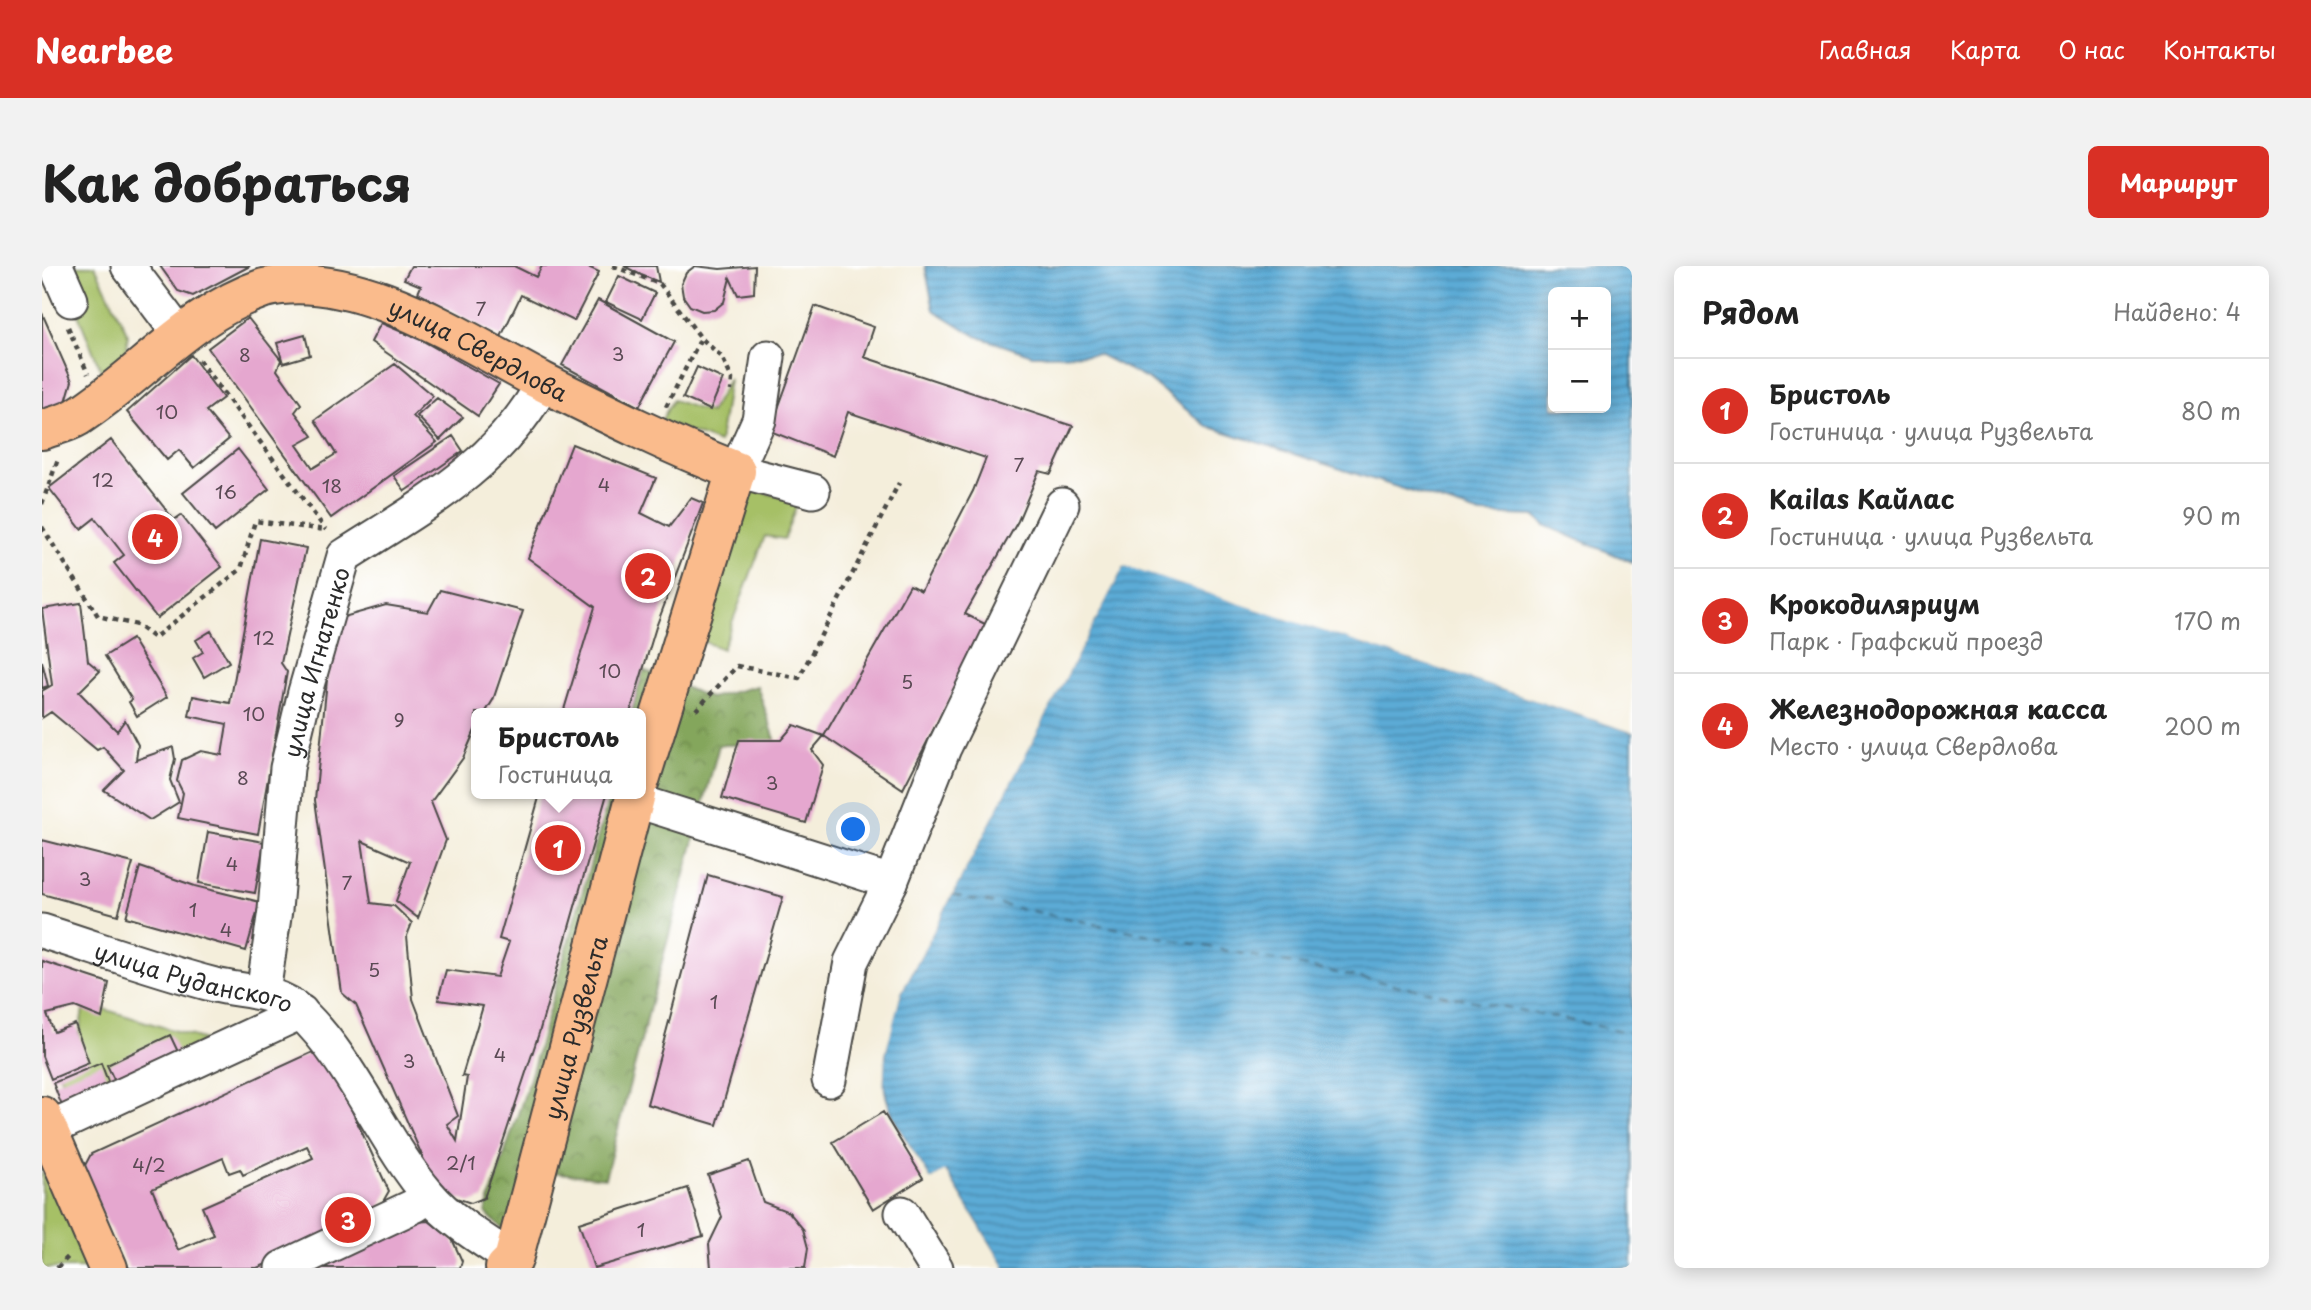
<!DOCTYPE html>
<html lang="ru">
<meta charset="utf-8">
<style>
:root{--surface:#fff;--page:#f2f2f2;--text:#222;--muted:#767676;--line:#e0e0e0;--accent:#d93025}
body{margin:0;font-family:"Playpen Sans",sans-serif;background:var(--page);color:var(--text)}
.controls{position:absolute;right:21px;top:21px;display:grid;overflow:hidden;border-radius:10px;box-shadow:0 4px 18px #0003}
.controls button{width:63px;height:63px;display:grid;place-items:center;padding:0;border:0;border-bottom:2px solid var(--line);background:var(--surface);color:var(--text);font:35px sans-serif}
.you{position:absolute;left:812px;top:564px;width:24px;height:24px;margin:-18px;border:5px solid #fff;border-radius:50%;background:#1a73e8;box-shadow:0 0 0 10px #1a73e833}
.badge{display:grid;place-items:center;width:46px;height:46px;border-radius:50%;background:var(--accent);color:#fff;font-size:23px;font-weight:700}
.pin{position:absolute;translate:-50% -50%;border:4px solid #fff;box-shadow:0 2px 7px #0006}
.popup{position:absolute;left:429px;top:442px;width:175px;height:91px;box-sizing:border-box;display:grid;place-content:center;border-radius:10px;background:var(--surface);filter:drop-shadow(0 2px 5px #0005);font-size:23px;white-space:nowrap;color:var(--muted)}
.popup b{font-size:26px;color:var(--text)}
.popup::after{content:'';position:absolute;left:50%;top:100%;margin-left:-14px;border:14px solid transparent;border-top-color:var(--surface)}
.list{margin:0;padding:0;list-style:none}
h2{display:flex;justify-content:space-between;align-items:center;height:91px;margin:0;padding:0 28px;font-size:30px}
h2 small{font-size:23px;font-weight:400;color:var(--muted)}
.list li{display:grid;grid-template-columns:46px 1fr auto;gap:21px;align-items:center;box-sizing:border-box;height:105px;padding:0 28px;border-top:2px solid var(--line)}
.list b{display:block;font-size:26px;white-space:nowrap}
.list p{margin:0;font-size:23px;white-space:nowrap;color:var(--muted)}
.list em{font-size:23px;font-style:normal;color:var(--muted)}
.map{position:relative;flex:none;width:1590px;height:1002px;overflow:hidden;border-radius:10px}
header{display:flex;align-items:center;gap:42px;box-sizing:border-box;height:98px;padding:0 35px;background:var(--accent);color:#fff}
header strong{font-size:33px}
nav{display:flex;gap:38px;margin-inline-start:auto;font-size:24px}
.intro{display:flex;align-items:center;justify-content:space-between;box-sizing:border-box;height:168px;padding:0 42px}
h1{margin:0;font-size:49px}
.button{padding:18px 32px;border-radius:10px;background:var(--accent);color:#fff;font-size:24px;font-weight:700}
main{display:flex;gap:42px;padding:0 42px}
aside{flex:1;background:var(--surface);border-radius:10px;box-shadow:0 4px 18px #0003}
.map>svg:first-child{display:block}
.green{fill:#a6c066;stroke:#687648;stroke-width:2}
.forest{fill:url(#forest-crowns);stroke:#586843;stroke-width:2}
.water{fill:url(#water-rules);stroke:#436b80;stroke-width:2;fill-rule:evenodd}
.pier{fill:#f4eedb}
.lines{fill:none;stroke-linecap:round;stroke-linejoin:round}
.ferry{stroke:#3e5e6f;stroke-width:2;stroke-dasharray:9 7;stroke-linecap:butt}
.building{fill:#e5a7cf;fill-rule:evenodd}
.minor-casing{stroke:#494845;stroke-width:37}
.major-casing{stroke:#494845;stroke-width:42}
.path{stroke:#494845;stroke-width:4.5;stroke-dasharray:5 5;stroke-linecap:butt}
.minor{stroke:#fff;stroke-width:33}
.major{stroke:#fabb8c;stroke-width:38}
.labels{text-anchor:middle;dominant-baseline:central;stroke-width:5;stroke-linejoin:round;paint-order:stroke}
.number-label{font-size:19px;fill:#5a4a54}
.street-label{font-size:23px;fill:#2b2b2b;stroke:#fff}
</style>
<header>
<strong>Nearbee</strong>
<nav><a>Главная</a><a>Карта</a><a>О нас</a><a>Контакты</a></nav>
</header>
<div class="intro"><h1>Как добраться</h1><a class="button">Маршрут</a></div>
<main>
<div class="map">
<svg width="1590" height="1002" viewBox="0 0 1590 1002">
<defs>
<pattern id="forest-crowns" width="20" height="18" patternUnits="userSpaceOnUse" patternTransform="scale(1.75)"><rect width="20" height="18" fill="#84a65b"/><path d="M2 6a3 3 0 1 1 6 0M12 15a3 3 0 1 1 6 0" fill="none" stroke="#6c874b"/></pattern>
<pattern id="water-rules" width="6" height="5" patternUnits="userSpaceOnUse" patternTransform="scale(1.75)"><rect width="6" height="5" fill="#5babd6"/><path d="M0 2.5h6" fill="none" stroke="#4b8bae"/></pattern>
</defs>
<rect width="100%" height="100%" fill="#fff"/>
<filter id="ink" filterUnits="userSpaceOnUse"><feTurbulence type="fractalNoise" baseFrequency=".0143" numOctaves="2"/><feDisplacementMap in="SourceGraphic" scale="14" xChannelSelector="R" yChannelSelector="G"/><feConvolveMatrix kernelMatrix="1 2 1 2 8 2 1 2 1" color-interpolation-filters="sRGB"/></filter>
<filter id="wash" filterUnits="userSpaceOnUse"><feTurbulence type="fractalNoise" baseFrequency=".00686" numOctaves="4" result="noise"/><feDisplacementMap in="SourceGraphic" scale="28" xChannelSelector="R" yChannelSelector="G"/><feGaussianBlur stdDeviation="1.57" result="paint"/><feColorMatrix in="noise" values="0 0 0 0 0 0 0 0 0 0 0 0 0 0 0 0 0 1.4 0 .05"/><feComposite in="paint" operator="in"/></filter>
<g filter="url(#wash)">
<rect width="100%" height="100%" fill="#f4eedb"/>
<path class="green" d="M16,0H53L86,69L83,91L60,107Z
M687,113L677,177L619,155L631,134L668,147Z
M700,221L756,235L742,273L723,270L680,383L652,372Z
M42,737L163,774L69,819L27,833L3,772L36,774Z
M0,907L8,914L47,1002H0Z"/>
<path class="forest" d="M601,404L668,432L715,420L735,479H677L563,912L508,906L476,978L443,946L488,812L568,528H598V447H590Z"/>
<path class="water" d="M883,0H1590V296L1504,260L1492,250L1439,248L1165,160L1107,114L1056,88L990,89L934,70L892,44ZM1511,26H1564V142H1511Z
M1082,299L1590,466V1002H963L904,905L889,914C836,830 830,825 859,727Z"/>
<path class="pier" d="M1083,296L1590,462V466L1082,300L859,727L843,789L841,830L850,852L889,914L903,905L963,1002H959L902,909L886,917L847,854L838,830L839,788L856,726L1079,298Z"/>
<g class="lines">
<path class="ferry" d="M911,629L1590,767"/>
</g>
<g id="blocks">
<path class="building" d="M118,0H208L151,30L136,25Z
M369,0H472L494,11L500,0H544L557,6L532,55L479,29L459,71L376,27L379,20L362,13Z
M582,0H614L617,16L599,9Z
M653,0L678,3L713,0L712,27L696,29L688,12L682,36L672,44L660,45L648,40L641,30L639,18L644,7Z
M577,10L613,27L600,53L564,36Z
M556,34L632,76L597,141L520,99Z
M773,40L832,61L822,91L1031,160L1009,208L997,205L976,255L923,348L945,359L861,523L782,470L868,319L879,325L931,225L944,192L806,146L791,190L728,165Z
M0,47L30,115L23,139L0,149Z
M206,52L239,94L235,104L259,138L253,146L271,170L255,179L271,202L294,188L273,154L353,98L391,130L371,150L395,176L289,252L166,82Z
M339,57L381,75L457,118L436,150L329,76Z
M263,69L268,89L241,97L235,77Z
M149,89L181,132L164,145L187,173L152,202L137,184L125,194L85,146Z
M655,101L681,113L668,144L641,132Z
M395,132L421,151L398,174L375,150Z
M411,170L421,185L363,225L352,210Z
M69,174L132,254L139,249L180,301L115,352L72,297L82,289L53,252L39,263L7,222Z
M530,178L614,212L599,247L627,261L649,232L661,237L614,361L588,447H521L553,341L486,292Z
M196,183L227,223L173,266L141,227Z
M218,273L264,282L239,397L245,406L216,568L136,552L141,527L135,515L140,494L159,485L180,489L185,458L147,450L151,430L188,437Z
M398,324L481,345L451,434L443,447H434V462L421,492L389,536L404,574L376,652L354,635L368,596L320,575L329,637L352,640L370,657L365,670L371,733L416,850L405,858L415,875L425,811L420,810L441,740L396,734L404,704L455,711L467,676L457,673L498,528H565L497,767L465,864L442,932L429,937L396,926L314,739L300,727L273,534L291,354L344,339L386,346Z
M39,337L46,395L58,405L37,426L75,465L83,454L96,479L94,494L131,481L133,493L128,514L137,536L108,554L62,524L82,504L61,481L55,484L9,446L0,452V425L10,419L0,343Z
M169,365L187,396L162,411L151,392L161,386L154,374Z
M90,373L125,431L95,450L87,436L90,434L63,390Z
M0,395L6,420L0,422Z
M752,459L782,470L770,484L781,499L764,557L680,532L697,474H739Z
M166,566L222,576L213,627L157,617Z
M0,574L91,597L76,649L0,628Z
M98,601L153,620L218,636L204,685L84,651Z
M666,609L741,631L675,859L605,838Z
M0,695L67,717L60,752L33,741L5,748L12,766L33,758L47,797L9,813L0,790Z
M128,769L137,788L74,818L65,799Z
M271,786L286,793L347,925L331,953L215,1002H87L40,905L49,888ZM265,880L271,892L160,941L172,969L136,984L110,923L181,892L187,907L198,903L201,909Z
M59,797L68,821L20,840L11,817Z
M841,846L881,912L831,943L791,876Z
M707,895L721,936L747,946L761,963L766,982L763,1002H669L667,978L680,951L666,909Z
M646,922L661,970L552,1002L537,957Z
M387,955L410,973L420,995L418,1002H270L359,957Z"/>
</g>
</g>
<g filter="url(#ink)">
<use href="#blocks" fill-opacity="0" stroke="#494845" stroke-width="2"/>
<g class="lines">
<defs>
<g id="minor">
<path d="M14,0L29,34"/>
<path d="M86,0L138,69"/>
<path d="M726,91L717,154L694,205L771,225"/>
<path d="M592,534L849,616L809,696L787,814"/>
<path d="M849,616L902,482L1020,239"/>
<path id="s1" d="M0,665C57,683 115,704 173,719C202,726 235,724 258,746C310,794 341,876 387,929C409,955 443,975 471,994"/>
<path id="s2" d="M221,727L233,644L245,502L263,426L302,290C380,240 456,200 502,116"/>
<path d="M8,870L12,861L259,746"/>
<path d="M860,947L894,1002"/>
<path d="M240,1002L374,939L387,930"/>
</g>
<g id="major">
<path id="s3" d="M0,164C11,160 25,157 35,151C99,110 148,47 222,22C313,0 424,76 501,116C565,148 628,179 694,205L598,514"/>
<path d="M0,850L66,1002"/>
<path id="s4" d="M463,1002L471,994L594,528"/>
</g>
</defs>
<use href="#minor" class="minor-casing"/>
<use href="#major" class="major-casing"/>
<path class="path" d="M571,0L618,18L659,72L680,91L690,113L689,125
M26,61L46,108
M157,94L284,264
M624,141L659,72
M0,238L16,193
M0,261L56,350L95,359L112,372L199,303L213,255L284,264
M654,444L695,400L757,412L857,217
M15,1002L27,990"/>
<use href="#minor" class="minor"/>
<use href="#major" class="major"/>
</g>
</g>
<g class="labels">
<g class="number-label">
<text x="439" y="42">7</text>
<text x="576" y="87">3</text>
<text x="203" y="88">8</text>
<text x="125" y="145">10</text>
<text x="977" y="198">7</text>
<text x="61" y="213">12</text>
<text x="562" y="218">4</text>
<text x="290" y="219">18</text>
<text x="184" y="225">16</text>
<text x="222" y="371">12</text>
<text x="568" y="404">10</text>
<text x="865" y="415">5</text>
<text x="212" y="447">10</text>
<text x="357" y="453">9</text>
<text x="201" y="511">8</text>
<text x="730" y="516">3</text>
<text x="190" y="597">4</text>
<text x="43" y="612">3</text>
<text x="305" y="616">7</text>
<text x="151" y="643">1</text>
<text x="184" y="663">4</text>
<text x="332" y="703">5</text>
<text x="672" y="735">1</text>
<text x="458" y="788">4</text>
<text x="367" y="794">3</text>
<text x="419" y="896">2/1</text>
<text x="107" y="898">4/2</text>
<text x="599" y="963">1</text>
</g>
<g class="street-label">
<text stroke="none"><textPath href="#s3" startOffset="494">улица Свердлова</textPath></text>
<text stroke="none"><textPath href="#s2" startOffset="336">улица Игнатенко</textPath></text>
<text stroke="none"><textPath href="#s1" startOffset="159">улица Руданского</textPath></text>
<text stroke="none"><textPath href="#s4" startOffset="252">улица Рузвельта</textPath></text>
</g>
</g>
</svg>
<div class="controls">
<button>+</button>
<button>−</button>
</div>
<div class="you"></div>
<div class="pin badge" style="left:516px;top:582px">1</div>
<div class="popup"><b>Бристоль</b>Гостиница</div>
<div class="pin badge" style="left:606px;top:310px">2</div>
<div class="pin badge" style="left:306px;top:954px">3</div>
<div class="pin badge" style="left:113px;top:271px">4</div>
</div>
<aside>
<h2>Рядом<small>Найдено: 4</small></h2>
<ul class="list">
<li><span class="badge">1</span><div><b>Бристоль</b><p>Гостиница · улица Рузвельта</p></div><em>80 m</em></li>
<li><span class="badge">2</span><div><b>Kailas Кайлас</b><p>Гостиница · улица Рузвельта</p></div><em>90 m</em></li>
<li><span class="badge">3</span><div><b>Крокодиляриум</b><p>Парк · Графский проезд</p></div><em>170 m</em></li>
<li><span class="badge">4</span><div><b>Железнодорожная касса</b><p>Место · улица Свердлова</p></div><em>200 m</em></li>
</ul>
</aside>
</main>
